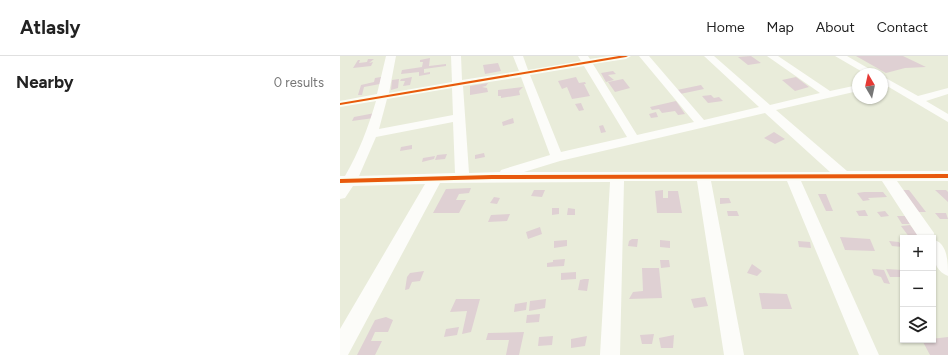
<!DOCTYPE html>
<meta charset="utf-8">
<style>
:root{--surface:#fff;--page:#f6f6f6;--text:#222;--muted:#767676;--line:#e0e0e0}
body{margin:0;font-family:Figtree,sans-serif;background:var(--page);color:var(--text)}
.controls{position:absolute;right:12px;bottom:12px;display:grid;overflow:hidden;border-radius:0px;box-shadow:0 1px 3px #0004}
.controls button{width:36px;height:36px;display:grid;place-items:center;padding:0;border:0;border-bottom:1px solid var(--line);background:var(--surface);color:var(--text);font:20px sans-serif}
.compass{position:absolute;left:512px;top:12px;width:36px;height:36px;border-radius:50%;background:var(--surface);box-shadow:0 1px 3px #0004;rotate:351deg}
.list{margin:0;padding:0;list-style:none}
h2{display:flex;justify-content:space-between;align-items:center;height:52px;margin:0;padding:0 16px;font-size:17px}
h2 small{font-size:13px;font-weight:400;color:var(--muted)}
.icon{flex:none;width:22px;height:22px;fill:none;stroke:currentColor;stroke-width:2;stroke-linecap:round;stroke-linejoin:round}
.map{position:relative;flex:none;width:608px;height:299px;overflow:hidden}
header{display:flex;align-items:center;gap:24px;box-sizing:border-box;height:56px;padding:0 20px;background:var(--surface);border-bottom:1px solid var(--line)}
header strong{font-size:19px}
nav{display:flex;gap:22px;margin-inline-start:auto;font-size:14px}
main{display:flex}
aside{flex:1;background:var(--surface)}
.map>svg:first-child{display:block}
.building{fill:#dfd0d3}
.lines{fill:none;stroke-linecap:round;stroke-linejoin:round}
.minor{fill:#fcfcf9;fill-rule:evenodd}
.cycleway-casing{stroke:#fbffec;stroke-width:2}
.cycleway{fill:#e8590c;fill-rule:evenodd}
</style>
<header>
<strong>Atlasly</strong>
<nav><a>Home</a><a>Map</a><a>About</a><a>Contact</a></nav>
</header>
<main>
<aside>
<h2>Nearby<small>0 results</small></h2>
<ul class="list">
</ul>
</aside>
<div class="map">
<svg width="608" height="299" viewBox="0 0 608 299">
<rect width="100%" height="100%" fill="#e9ecda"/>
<path class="building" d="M411,0L421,7L408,9L398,1Z
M516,0H563L586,11L565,12L546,17Z
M90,2L89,10L106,8V10L84,13V17L90,16V18L79,20V16L61,18L62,14L82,11L83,6H80V4Z
M28,3H34L29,7L33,6L31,10L13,12L18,4H20L19,7L27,6Z
M158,7L161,15L145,18L143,9Z
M273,15L276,18L268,19L274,24L266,26L261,17Z
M41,21L40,28L24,31L22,39H18L21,29L34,26L35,22Z
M72,21L70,29L63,30L65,25H60L61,23Z
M236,21L239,27L245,26L246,28H244L250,40L232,43L227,31L222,33L218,25Z
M456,21L469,31L455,35L442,24Z
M59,23L58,32L51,34L52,24Z
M283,23L290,32L275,36L268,26Z
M148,27L146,30L142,31L147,32L148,36L130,39V30Z
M361,29L364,33L340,38L337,34Z
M183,31L179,35L180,39L161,42V40H158V34Z
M371,39L374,42L379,41L383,45L368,47L362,40Z
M336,45L345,58L338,59L335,55L322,57L319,53L312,54L310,51Z
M241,47L244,54L239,55L235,48Z
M316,56L318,61L311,62L309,58Z
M35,57L34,62L12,65L14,61Z
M173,62L174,67L163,70L162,66Z
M263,69L266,76L261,77L259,70Z
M434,76L445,83L435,88L424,82Z
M72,89V93L60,95L61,91Z
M144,97L145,101L135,103V99Z
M107,98L105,103L95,104L97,99Z
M95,100L94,103L82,106L83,102Z
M131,132L129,137L119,138L116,144H126L119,157H93L106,133Z
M194,134H205L202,141L191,140Z
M323,134V142H328V135H338L342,157H317L315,135Z
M561,134H569L586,156H578Z
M595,134H606L608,136V146Z
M524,136H543L547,141L528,142L530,144L523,145L517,137Z
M478,138H486L493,155H486Z
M154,141L160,142L157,148L150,147Z
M380,142H389L391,147L380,148Z
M212,152H219V158L212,159Z
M228,152L235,153V159H227Z
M525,154L528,160H519L516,155Z
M387,155H397L399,160H388Z
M545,155L549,160L541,161L537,156Z
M595,157H606L608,163H600Z
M170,158L167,165L148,166L151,159Z
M557,160H565L570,168H562Z
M570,169L580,181L570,182L561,170Z
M200,171L202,178L188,183L186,176Z
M500,181L530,183L535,195L505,194Z
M292,183H298L297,191L288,190L289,185Z
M227,184V190L214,192V185Z
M320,184L330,185V192L320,191Z
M458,185L470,186L471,192L459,191Z
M549,185L559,186L562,191L552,190Z
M225,203L224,210L207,211V207L213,206V204Z
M320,204H329L330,211L321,212Z
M412,208L422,215L417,220L407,217Z
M302,212H319L322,242L289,243L293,236L303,235Z
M532,213L544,214L550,228L544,227L541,221L534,219Z
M546,213L563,214V221H550Z
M84,215L80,225L72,226L69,233L65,234L67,221L70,217Z
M236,216V223L221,224V217Z
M244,223H249L247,235L238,234L240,224Z
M419,237L447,238L452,253H422Z
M365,241L368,250L354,252L351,243Z
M116,243H140L131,276L122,278L127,255L110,256Z
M206,243L205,252L189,255L190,245Z
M187,246L186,254L174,256L175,248Z
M200,258L199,266L186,267L187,259Z
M46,261L53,264L48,276H35L31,285H42L35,299H17L35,264Z
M119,271L117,279L104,281L106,273Z
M184,276L179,299H166L169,284H146L148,277Z
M314,278L312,288H302L300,279Z
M334,279L333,292H321L319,282Z
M213,280L212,289L198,290L199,281Z
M247,280L245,290L231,292V283Z
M608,281V299H590L582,284Z"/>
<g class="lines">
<path class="minor" d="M46,0H56L49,37L112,26L111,0H121L122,24L179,15L173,0H183L188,14L241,5L238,0H248L250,3L269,0H291L286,3L253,8L297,79L354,66L299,0H309L364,64L419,51L364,0H374L430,49L480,37L427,0H438L490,35L518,29V35L436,54L507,115H608V125H557L594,177L595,184C608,189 608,207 608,220C592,214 593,197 593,182H579L542,125H461L539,299H519L447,125H371L404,299H384L357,125H284L280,299H260L270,126L100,127L8,299H0V273L85,128L13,130L5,142L0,143V120H5C19,96 28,72 36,45L0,51V45L37,38ZM244,10L287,81L221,96L190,19ZM181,21L210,99L161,114L160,116L129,117L123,30ZM112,32L113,59L39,73L47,43ZM425,57L490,116H184L220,105ZM113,66L115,117L19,120L36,81Z
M495,0H507L538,18H526Z
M542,20L578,40L608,32V38L586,45L608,58V66L542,27Z"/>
<defs>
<path id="cycleway" d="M279,0H288L286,1L0,49V47Z
M608,118V122L152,123L0,127V123L152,119Z"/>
</defs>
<use href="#cycleway" class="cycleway-casing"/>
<use href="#cycleway" class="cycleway"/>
</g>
</svg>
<div class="controls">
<button>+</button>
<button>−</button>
<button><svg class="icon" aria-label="layers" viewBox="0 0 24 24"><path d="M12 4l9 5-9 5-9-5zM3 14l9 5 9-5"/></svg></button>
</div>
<svg class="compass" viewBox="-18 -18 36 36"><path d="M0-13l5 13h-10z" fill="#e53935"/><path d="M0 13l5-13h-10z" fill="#767676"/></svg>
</div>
</main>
